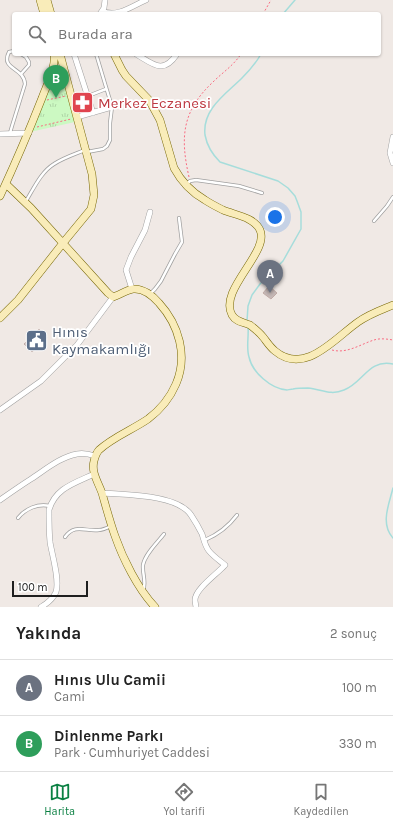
<!DOCTYPE html>
<html lang="tr">
<meta charset="utf-8">
<style>
:root{--surface:#fff;--page:#f2f2f2;--text:#222;--muted:#767676;--line:#e0e0e0;--accent:#0b8043}
body{margin:0;font-family:Karla,sans-serif;background:var(--page);color:var(--text)}
.scale{position:absolute;left:12px;bottom:10px;width:76px;box-sizing:border-box;padding-left:4px;border:2px solid #1f1f1f;border-top:0;font-size:11px;line-height:14px;white-space:nowrap;color:#1f1f1f;-webkit-text-stroke:3px #fff;paint-order:stroke}
.you{position:absolute;left:275px;top:217px;width:14px;height:14px;margin:-10px;border:3px solid #fff;border-radius:50%;background:#1a73e8;box-shadow:0 0 0 6px #1a73e833}
.badge{display:grid;place-items:center;width:26px;height:26px;border-radius:50%;background:var(--accent);color:#fff;font-size:13px;font-weight:700}
.pin{position:absolute;translate:-50% -33px;filter:drop-shadow(0 1px 2px #0008)}
.pin::after{content:'';position:absolute;top:21px;width:14px;height:12px;background:inherit;clip-path:polygon(0 0,100% 0,50% 100%)}
.list{margin:0;padding:0;list-style:none}
h2{display:flex;justify-content:space-between;align-items:center;height:52px;margin:0;padding:0 16px;font-size:17px}
h2 small{font-size:13px;font-weight:400;color:var(--muted)}
.list li{display:grid;grid-template-columns:26px 1fr auto;gap:12px;align-items:center;box-sizing:border-box;height:56px;padding:0 16px;border-top:1px solid var(--line)}
.list b{display:block;font-size:15px;white-space:nowrap}
.list p{margin:0;font-size:13px;white-space:nowrap;color:var(--muted)}
.list em{font-size:13px;font-style:normal;color:var(--muted)}
.icon{flex:none;width:22px;height:22px;fill:none;stroke:currentColor;stroke-width:2;stroke-linecap:round;stroke-linejoin:round}
.map{position:relative;flex:none;width:393px;height:607px;overflow:hidden}
.search{position:absolute;background:var(--surface);box-shadow:0 1px 3px #0004;left:12px;right:12px;top:12px;height:44px;display:flex;align-items:center;gap:10px;box-sizing:border-box;padding:0 14px;border-radius:4px;color:var(--muted);font-size:15px}
.sheet{height:164px;background:var(--surface)}
nav{display:flex;justify-content:space-around;align-items:center;box-sizing:border-box;height:56px;border-top:1px solid var(--line);background:var(--surface);font-size:11px;color:var(--muted)}
nav a{display:grid;justify-items:center;gap:2px}
nav .on{color:var(--accent)}
.map>svg:first-child{display:block}
.park{fill:url(#park-tufts)}
.lines{fill:none;stroke-linecap:round;stroke-linejoin:round}
.stream{stroke:#a6dddb;stroke-width:1.5}
.building{fill:#c7bab8;stroke:#c1aca7}
.lane-casing{stroke:#a0a0a0;stroke-width:4}
.street-casing{stroke:#a0a0a0;stroke-width:6}
.secondary-casing{stroke:#766605;stroke-width:8}
.path{stroke:#f96d82;stroke-width:1;stroke-dasharray:2 2;stroke-linecap:butt}
.lane{stroke:#fff;stroke-width:2.5}
.street{stroke:#fff;stroke-width:5}
.secondary{stroke:#f9ecb9;stroke-width:7}
.labels{text-anchor:middle;dominant-baseline:central;stroke-width:3.5;stroke-linejoin:round;paint-order:stroke}
.health-label{font-size:15px;fill:#be3a42;stroke:#fff;text-anchor:start}
.service-label{font-size:15px;fill:#4e5e75;stroke:#fff;text-anchor:start}
</style>
<div class="map">
<svg width="393" height="607" viewBox="0 0 393 607">
<defs>
<pattern id="park-tufts" width="24" height="20" patternUnits="userSpaceOnUse"><rect width="24" height="20" fill="#ccf9c2"/><path d="M3 7l-1-3M5 7V3M7 7l1-3M15 17l-1-3M17 17v-4M19 17l1-3" fill="none" stroke="#afd5a6"/></pattern>
</defs>
<rect width="100%" height="100%" fill="#f0e9e5"/>
<path class="park" d="M62,73L75,122L30,132L54,74Z"/>
<g class="lines">
<path class="stream" d="M283,14L295,0
M247,321L248,306L252,295L260,284L283,261L301,229V212L297,201L295,196L288,188L278,181L220,162C212,154 207,146 205,135C202,109 226,94 242,78C249,71 256,63 261,54
M248,327C249,336 246,348 249,357C252,372 271,389 287,390C288,390 291,389 293,389C298,388 303,388 308,388C321,389 330,396 344,390C364,382 368,359 393,364
M393,488C389,504 380,524 393,538"/>
</g>
<path class="building" d="M269,286L277,293L271,299L263,293Z
M39,329L47,338L32,352L24,344Z"/>
<g class="lines">
<defs>
<path id="lane" d="M21,74L29,65V62L26,57L21,54
M88,96L106,89
M10,133L12,126L25,84C24,67 0,70 9,52L14,51
M87,152L103,149L107,146L110,140V123L112,107L97,57L96,54
M187,184L190,181L196,180L239,186L262,193
M26,201C34,188 41,172 54,164C63,158 75,154 85,150
M374,221L387,206L393,197
M150,294L155,289L161,281L175,254L182,242L179,218
M18,518C25,509 38,503 50,506
M65,537C75,523 86,532 99,530C103,530 107,528 111,526
M205,540C219,534 228,527 237,515
M143,590C147,584 142,573 143,565C145,554 157,543 164,534"/>
<path id="street" d="M102,11C117,18 132,6 146,0
M100,14L104,8L105,0
M74,54L93,113
M136,54C153,64 163,75 177,54
M77,117L112,107
M0,134L29,133
M393,137L390,153L393,163
M132,289L126,270L131,257L145,230L150,212
M0,410L41,381L77,345L113,297
M102,493C125,495 177,494 191,515C195,521 199,528 202,534C204,540 205,546 209,551C213,556 220,561 225,565C217,574 195,589 195,600C195,601 196,607 196,607
M0,500C10,493 20,486 31,479C45,470 60,457 77,454C83,453 89,454 95,456
M41,607C48,603 53,599 56,592C60,580 52,555 50,542C49,532 49,521 49,510C55,488 75,483 94,474"/>
<path id="secondary" d="M40,0L44,14
M47,0L51,14
M114,54L122,70L126,76L149,100L154,109L160,120L174,168C181,181 191,192 205,200C211,204 217,207 223,210C235,215 254,217 260,230C270,252 218,290 232,315C236,322 243,322 250,325C255,329 259,332 263,337C267,342 270,347 275,351C305,376 335,338 358,322C369,314 381,310 393,305
M6,184L31,208L108,293L113,297C119,295 127,290 133,289C143,288 153,296 159,303C179,325 188,356 176,384C170,398 160,410 148,419C132,430 113,437 99,450C96,453 95,457 94,461C91,472 98,482 102,493C106,507 110,522 115,536C123,559 138,589 155,607
M0,196C15,164 29,131 42,98C47,84 56,68 54,54
M0,318L18,300L63,243L91,209L94,195L92,174L60,54"/>
</defs>
<use href="#lane" class="lane-casing"/>
<use href="#street" class="street-casing"/>
<use href="#secondary" class="secondary-casing"/>
<path class="path" d="M263,14L271,0
M47,100L66,96
M37,127L71,119
M189,177C180,137 182,111 213,82C223,72 233,66 241,54
M332,350C347,354 361,344 374,340C380,338 387,339 393,340"/>
<use href="#lane" class="lane"/>
<use href="#street" class="street"/>
<use href="#secondary" class="secondary"/>
</g>
<defs>
<symbol id="pharmacy-square" viewBox="-11 -11 22 22"><rect x="-9" y="-9" width="18" height="18" rx="4" fill="#e0444e" stroke="#fff"/><path d="M-2-6h4v4h4v4h-4v4h-4v-4h-4v-4h4Z" fill="#fff"/></symbol>
<symbol id="civic-square" viewBox="-11 -11 22 22"><rect x="-9" y="-9" width="18" height="18" rx="4" fill="#5c6f8a" stroke="#fff"/><path d="M-.6-6.5H3V-4.5H.6V-3L4-1V1h2V6H-6V1h2V-1L-.6-3ZM-1.2 2.5V6h2.4V2.5Z" fill="#fff"/></symbol>
</defs>
<g fill-rule="evenodd">
<use href="#pharmacy-square" x="70" y="90" width="25" height="25"/>
<use href="#civic-square" x="24" y="328" width="25" height="25"/>
</g>
<g class="labels">
<g class="health-label">
<text x="98" y="103">Merkez Eczanesi</text>
</g>
<g class="service-label">
<text x="52" y="332">Hınıs<tspan x="52" dy="17">Kaymakamlığı</tspan></text>
</g>
</g>
</svg>
<div class="scale">100 m</div>
<div class="you"></div>
<div class="pin badge" style="left:270px;top:293px;background:#6b7280">A</div>
<div class="pin badge" style="left:56px;top:98px;background:#2e9e5b">B</div>
<div class="search"><svg class="icon" aria-label="search" viewBox="0 0 24 24"><circle cx="10" cy="10" r="6"/><path d="M15 15l6 6"/></svg>Burada ara</div>
</div>
<section class="sheet">
<h2>Yakında<small>2 sonuç</small></h2>
<ul class="list">
<li><span class="badge" style="background:#6b7280">A</span><div><b>Hınıs Ulu Camii</b><p>Cami</p></div><em>100 m</em></li>
<li><span class="badge" style="background:#2e9e5b">B</span><div><b>Dinlenme Parkı</b><p>Park · Cumhuriyet Caddesi</p></div><em>330 m</em></li>
</ul>
</section>
<nav>
<a class="on"><svg class="icon" aria-label="map" viewBox="0 0 24 24"><path d="M3 6l6-2 6 2 6-2v14l-6 2-6-2-6 2zM9 4v14M15 6v14"/></svg>Harita</a>
<a><svg class="icon" aria-label="directions" viewBox="0 0 24 24"><path d="M12 3l9 9-9 9-9-9zM9 14v-3h6M13 9l2 2-2 2"/></svg>Yol tarifi</a>
<a><svg class="icon" aria-label="saved" viewBox="0 0 24 24"><path d="M7 4h10v16l-5-4-5 4z"/></svg>Kaydedilen</a>
</nav>
